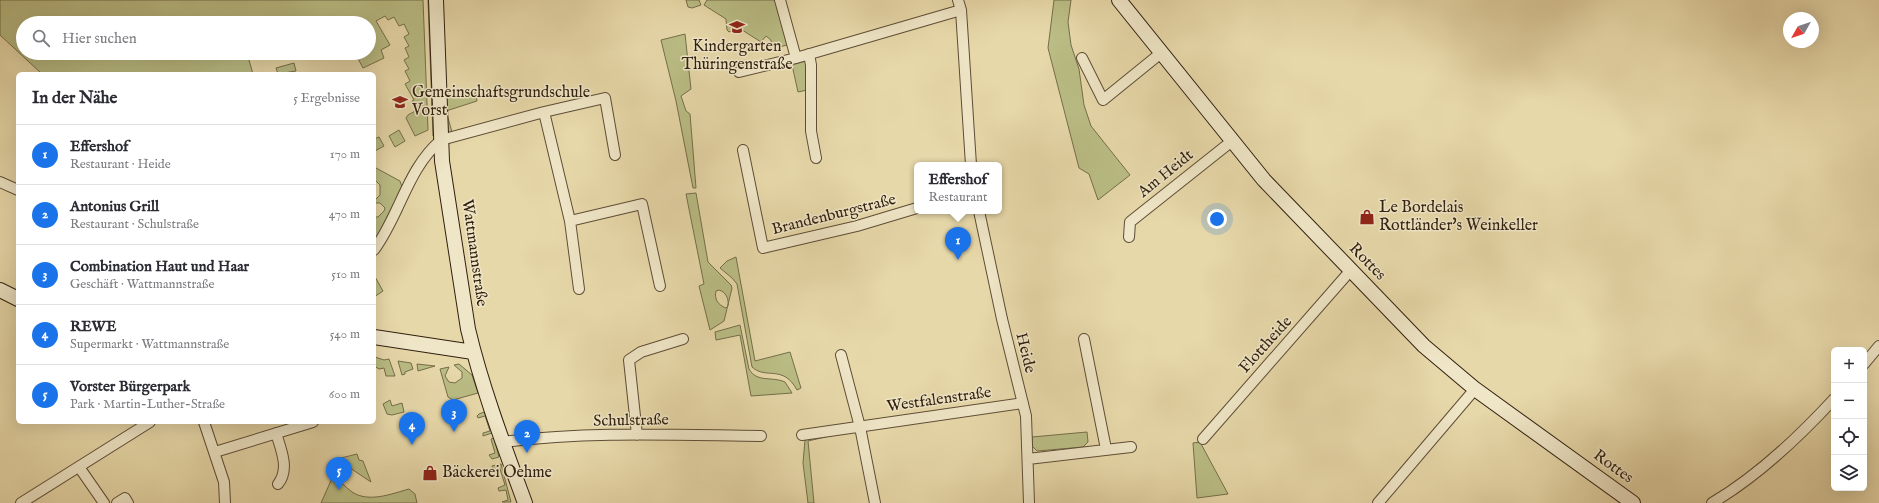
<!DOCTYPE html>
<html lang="de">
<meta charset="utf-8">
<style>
:root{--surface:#fff;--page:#f7f7f7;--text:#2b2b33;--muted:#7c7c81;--line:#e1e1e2;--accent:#1a73e8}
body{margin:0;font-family:"IM FELL English",serif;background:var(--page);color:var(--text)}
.controls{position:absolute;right:12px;bottom:12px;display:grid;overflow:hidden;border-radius:6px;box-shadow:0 4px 16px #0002}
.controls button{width:36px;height:36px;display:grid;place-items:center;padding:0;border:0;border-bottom:1px solid var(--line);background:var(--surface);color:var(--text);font:20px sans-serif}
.compass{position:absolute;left:1783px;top:12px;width:36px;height:36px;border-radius:50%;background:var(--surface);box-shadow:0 4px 16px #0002;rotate:230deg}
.you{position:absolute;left:1217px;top:219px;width:14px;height:14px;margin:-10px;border:3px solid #fff;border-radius:50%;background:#1a73e8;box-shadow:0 0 0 6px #1a73e833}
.badge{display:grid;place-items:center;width:26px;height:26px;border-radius:50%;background:var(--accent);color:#fff;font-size:13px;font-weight:700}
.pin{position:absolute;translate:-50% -33px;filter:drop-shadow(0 1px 2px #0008)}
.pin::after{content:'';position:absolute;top:21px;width:14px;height:12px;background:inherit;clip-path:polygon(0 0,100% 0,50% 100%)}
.popup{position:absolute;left:914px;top:162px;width:88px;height:52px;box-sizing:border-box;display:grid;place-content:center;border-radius:6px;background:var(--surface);filter:drop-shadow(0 1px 3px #0005);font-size:13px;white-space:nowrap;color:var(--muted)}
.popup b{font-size:15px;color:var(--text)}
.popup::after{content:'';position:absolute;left:50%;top:100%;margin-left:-8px;border:8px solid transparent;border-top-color:var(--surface)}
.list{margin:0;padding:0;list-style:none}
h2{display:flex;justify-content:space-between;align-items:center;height:52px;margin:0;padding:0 16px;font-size:17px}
h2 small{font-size:13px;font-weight:400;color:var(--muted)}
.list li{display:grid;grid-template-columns:26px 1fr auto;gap:12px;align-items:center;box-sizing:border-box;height:60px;padding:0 16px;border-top:1px solid var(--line)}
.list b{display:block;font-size:15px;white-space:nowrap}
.list p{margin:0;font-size:13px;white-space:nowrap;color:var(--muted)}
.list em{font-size:13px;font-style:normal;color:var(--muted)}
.icon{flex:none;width:22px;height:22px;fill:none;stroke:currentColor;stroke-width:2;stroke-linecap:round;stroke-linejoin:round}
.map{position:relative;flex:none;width:1879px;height:503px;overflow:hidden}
.search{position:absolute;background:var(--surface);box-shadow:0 4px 16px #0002;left:16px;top:16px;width:360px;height:44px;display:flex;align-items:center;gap:10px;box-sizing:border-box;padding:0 14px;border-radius:22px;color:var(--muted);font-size:15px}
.panel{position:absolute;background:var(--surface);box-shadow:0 4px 16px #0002;left:16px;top:72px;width:360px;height:352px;border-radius:6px}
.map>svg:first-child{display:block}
.green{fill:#babd85;stroke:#756e4a;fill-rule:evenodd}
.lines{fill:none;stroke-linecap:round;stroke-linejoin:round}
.street-casing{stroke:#5e4d36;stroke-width:12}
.secondary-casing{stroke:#301f0f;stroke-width:16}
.street{stroke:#efe6c7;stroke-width:10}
.secondary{stroke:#efe6c7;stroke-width:14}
.labels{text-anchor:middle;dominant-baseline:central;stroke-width:3;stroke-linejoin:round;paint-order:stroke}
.poi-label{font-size:16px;fill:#301f0f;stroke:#efe6c7;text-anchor:start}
.street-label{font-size:16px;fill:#301f0f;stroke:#efe6c7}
</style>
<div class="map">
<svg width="1879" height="503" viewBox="0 0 1879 503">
<rect width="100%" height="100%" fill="#e7d8a9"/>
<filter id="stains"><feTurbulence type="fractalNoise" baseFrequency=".005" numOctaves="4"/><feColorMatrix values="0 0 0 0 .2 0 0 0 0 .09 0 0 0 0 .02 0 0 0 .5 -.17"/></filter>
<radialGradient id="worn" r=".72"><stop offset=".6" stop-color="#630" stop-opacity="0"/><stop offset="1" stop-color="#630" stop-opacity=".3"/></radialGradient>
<path class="green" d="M0,0H423L428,130L415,136L406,118L408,115L417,110L412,101L414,100L405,84L410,81L405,71L409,69L404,60L409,57L405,48L409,46L404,37L409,34L404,24L399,26L394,17L388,20L385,16L376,21L390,45L381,50L384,58L363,68L355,53H369V23H23V53H247L253,74H42L0,35Z
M428,0H430L432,113C437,119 436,130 433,136Z
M442,0H443L445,90L451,96L475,90L477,101L446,111L452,132L447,134L445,129Z
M686,0H699L701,5L692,8L688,7Z
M707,0H775L779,9L787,45L771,49V40L766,36L761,42L739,28L729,32L727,30L726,19L704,5Z
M1054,0H1071L1068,22L1071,45L1079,69L1084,105L1091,126L1130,175L1098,200L1089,174L1079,168L1048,48Z
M685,34L691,89L681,96L686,111L690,114L696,188H693L676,101L661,40Z
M805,61L807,69V90L798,92L792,65Z
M294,63L296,71L278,74L276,68Z
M399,130L405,141L395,147L389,136Z
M379,137L384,146L375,151L374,139Z
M374,166L376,168L400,181L402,187L378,235L374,240V217H378L384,211L385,208L380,203H376L374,201L380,195V185L374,179Z
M696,193L708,262L731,285L732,288L724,321L710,330L699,286L704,284L686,194ZM719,290C726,292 729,299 728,306L726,308C718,305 714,299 716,291Z
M736,257L755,361L790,352L801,388L797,390C783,364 766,380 752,367L737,284L732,278L720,268L727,261Z
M374,275L383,291L374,297Z
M740,325L749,369C757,383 771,376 785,382L792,393L751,396L740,335L716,340L715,332Z
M375,357L384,360L389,359L395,376H386L384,368L379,369L374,366Z
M398,361L411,363L413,369L405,372V374L402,375Z
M417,364L435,366L418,371Z
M459,364L472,375L478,393L453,400L448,397L440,369L449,367L445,376L449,382L455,383L462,378V372L454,365Z
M390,400L392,406L402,403L404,412L392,415L387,414L383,404Z
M484,412L492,433L483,436V433L490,431L485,416L478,418L477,416L479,414Z
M856,430L808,441L814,503H808L803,463L805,440Z
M1087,432L1088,442L1083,447L1037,451L1032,446V437Z
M494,438L499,457L492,459L489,455L495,453L491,439Z
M1200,442L1228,494L1197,498L1193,443Z
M357,454L359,460L363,461L371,482L353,470L341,458Z
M501,464L511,502H502L508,500L506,490L499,491L498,488L505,485L500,469L493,470L492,466Z
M333,476C340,480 345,487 352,492C369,503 391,494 409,489L415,494L417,503H321Z"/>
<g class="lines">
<defs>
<path id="street" d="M780,0L796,58
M958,0L961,10L971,165
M809,54L811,65V131L816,158
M1082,58L1103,100L1161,53
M739,72L796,58L961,10
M544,112L570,221L579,289
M743,150L763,248L857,226L917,208
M0,182L18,190
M979,211L1002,319L1026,416L1029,503
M570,221L642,204L660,286
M1129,237L1130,222L1232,141
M374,250C400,215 407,169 441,140L544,112L605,98L615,155
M1084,339L1106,449
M841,355L860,427L875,503
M1864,364L1879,346
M204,422L224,482L225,503
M276,433C281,450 290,469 278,484
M637,435L629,360L641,352L683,339
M802,435L1023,403
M1203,439L1351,270
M503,442C588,431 675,435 761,436
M215,452L313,422
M1028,459L1131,447
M79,467L104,503
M21,503L150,422
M117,503L125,498L128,503
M1378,503L1475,389
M1712,503C1758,476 1798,438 1834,399"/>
<path id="secondary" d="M436,0L442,161L468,329C482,388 504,446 525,503
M1119,0L1264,180L1424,346L1475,389L1633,503
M0,290L18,299
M374,337L473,352"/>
</defs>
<use href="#street" class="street-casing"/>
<use href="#secondary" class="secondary-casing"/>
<use href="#street" class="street"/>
<use href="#secondary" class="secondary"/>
</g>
<defs>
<symbol id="school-bare" viewBox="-9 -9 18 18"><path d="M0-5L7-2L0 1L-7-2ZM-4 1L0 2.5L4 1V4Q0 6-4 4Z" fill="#8f2418" stroke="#efe6c7" stroke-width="2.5" paint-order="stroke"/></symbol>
<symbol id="shop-bare" viewBox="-9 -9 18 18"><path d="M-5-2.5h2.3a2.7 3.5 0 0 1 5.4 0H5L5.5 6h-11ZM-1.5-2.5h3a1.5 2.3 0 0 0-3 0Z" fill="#8f2418" stroke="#efe6c7" stroke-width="2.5" paint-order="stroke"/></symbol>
</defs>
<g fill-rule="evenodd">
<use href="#school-bare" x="726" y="16" width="22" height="22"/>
<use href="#school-bare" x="389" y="91" width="22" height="22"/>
<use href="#shop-bare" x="1356" y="206" width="22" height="22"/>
<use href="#shop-bare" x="419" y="462" width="22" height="22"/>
</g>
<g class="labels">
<g class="poi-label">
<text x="737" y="47" text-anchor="middle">Kindergarten<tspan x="737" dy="18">Thüringenstraße</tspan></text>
<text x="412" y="93">Gemeinschaftsgrundschule<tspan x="412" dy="18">Vorst</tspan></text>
<text x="1379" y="208">Le Bordelais<tspan x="1379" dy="18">Rottländer's Weinkeller</tspan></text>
<text x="442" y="473">Bäckerei Oehme</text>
</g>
<g class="street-label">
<text transform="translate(1166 174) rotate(-39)">Am Heidt</text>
<text transform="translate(834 215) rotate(-14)">Brandenburgstraße</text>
<text transform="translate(474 253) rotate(82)">Wattmannstraße</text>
<text transform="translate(1367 262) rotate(46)">Rottes</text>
<text transform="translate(1266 345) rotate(-48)">Flottheide</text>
<text transform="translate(1025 353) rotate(76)">Heide</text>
<text transform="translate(939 400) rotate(-8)">Westfalenstraße</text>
<text transform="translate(631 421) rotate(-1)">Schulstraße</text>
<text transform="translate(1613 467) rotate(36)">Rottes</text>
</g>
</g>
<rect width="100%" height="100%" filter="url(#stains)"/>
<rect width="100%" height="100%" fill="url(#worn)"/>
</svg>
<div class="controls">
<button>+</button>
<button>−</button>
<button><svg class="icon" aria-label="locate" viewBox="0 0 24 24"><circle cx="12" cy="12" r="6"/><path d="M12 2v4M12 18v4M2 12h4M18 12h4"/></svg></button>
<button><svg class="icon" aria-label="layers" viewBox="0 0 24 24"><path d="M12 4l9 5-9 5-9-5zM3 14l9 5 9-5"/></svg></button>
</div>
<svg class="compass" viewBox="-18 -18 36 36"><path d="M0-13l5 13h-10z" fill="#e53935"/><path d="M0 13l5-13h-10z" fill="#7c7c81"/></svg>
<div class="you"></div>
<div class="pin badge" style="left:958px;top:260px">1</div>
<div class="popup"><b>Effershof</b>Restaurant</div>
<div class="pin badge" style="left:527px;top:453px">2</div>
<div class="pin badge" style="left:454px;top:432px">3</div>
<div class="pin badge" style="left:412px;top:445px">4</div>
<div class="pin badge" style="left:339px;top:490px">5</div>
<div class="search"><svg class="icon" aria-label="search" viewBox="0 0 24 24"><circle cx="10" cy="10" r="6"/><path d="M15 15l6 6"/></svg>Hier suchen</div>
<section class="panel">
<h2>In der Nähe<small>5 Ergebnisse</small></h2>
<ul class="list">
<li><span class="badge">1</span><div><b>Effershof</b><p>Restaurant · Heide</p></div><em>170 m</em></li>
<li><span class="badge">2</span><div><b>Antonius Grill</b><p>Restaurant · Schulstraße</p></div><em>470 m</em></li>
<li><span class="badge">3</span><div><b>Combination Haut und Haar</b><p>Geschäft · Wattmannstraße</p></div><em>510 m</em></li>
<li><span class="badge">4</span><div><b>REWE</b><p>Supermarkt · Wattmannstraße</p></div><em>540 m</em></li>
<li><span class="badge">5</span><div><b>Vorster Bürgerpark</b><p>Park · Martin-Luther-Straße</p></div><em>600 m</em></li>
</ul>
</section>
</div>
